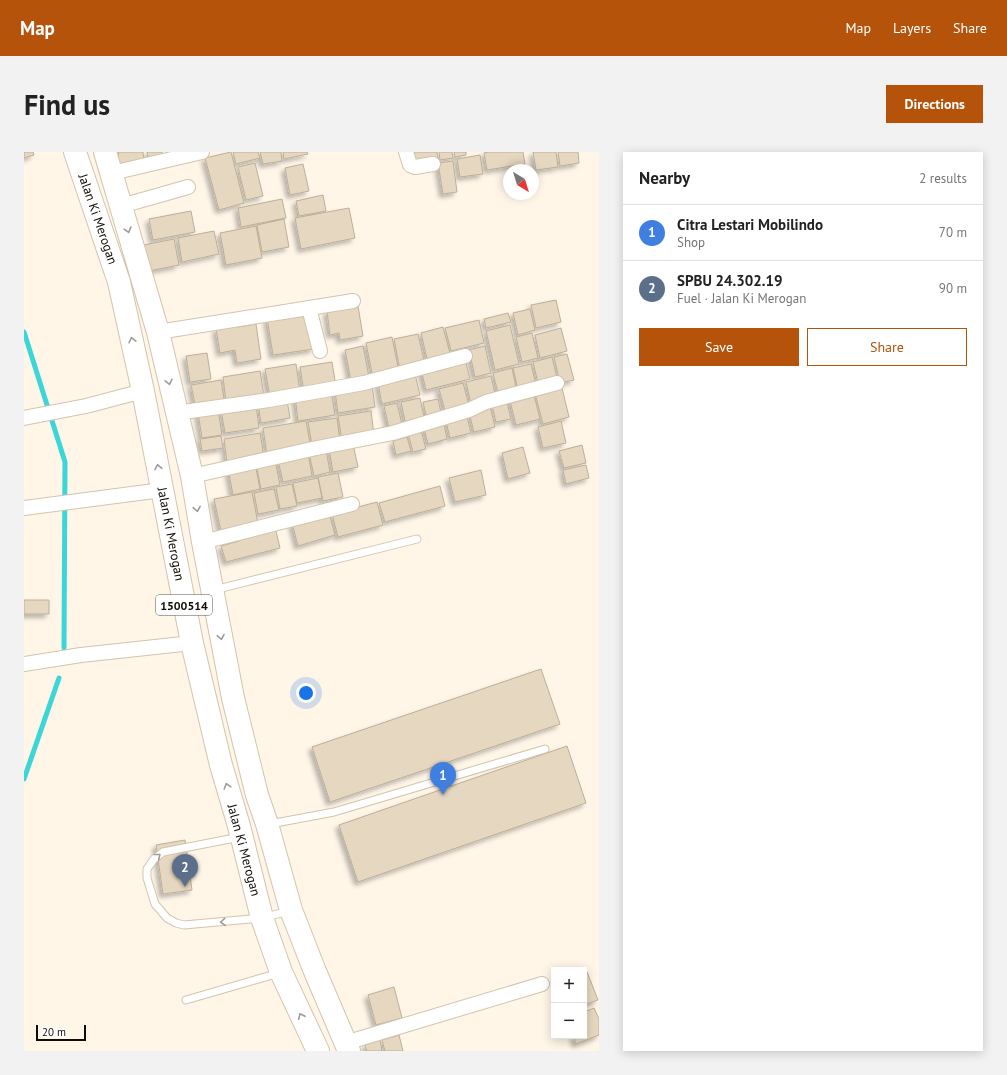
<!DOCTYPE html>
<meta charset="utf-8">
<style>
:root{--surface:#fff;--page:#f2f2f2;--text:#222;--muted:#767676;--line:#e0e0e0;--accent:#b45309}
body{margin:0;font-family:"PT Sans",sans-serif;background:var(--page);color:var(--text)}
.controls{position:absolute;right:12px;bottom:12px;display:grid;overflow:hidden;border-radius:0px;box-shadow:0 2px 10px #0003}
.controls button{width:36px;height:36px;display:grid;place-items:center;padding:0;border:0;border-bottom:1px solid var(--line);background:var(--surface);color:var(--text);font:20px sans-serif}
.compass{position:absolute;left:479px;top:12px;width:36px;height:36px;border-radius:50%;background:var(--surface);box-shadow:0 2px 10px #0003;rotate:142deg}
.scale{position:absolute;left:12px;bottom:10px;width:50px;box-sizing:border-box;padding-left:4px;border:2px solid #100b04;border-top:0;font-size:11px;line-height:14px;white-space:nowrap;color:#100b04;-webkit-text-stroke:3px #fff;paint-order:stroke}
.you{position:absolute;left:282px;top:541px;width:14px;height:14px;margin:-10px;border:3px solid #fff;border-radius:50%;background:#1a73e8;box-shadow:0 0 0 6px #1a73e833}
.badge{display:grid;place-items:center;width:26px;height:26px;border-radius:50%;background:var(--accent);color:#fff;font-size:13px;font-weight:700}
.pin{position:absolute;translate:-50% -33px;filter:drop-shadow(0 1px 2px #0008)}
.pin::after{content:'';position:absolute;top:21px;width:14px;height:12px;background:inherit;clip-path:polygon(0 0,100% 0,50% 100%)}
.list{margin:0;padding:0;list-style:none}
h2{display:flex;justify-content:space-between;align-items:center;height:52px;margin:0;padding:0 16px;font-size:17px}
h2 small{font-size:13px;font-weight:400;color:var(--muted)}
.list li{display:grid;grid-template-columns:26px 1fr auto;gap:12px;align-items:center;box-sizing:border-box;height:56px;padding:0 16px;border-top:1px solid var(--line)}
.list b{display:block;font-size:15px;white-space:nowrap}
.list p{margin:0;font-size:13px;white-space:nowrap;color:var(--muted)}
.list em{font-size:13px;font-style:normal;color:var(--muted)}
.actions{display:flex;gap:8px;padding:12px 16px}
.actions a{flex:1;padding:9px 0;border:1px solid var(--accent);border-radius:0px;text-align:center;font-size:14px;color:var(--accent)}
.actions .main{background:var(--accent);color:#fff}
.map{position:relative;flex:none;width:575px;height:899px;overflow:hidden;border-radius:0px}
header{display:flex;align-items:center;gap:24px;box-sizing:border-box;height:56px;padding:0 20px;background:var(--accent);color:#fff}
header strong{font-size:19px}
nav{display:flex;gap:22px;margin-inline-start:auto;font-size:14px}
.intro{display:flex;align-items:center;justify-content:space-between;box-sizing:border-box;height:96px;padding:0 24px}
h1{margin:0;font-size:28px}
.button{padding:10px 18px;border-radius:0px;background:var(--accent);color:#fff;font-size:14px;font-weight:700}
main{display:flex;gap:24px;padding:0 24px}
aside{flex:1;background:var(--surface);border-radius:0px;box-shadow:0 2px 10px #0003}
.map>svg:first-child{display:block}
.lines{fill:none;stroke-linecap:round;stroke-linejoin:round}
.stream{stroke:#3bd6d8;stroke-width:5}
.building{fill:#e6d8c0;stroke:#bcae98;filter:url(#shadow)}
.lane-casing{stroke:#d2c4ad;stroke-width:9}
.street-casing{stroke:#d2c4ad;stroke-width:16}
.highway-casing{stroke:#d2c4ad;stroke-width:24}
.lane{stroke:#fff;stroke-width:7}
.street{stroke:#fff;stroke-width:14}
.highway{stroke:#fff;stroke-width:22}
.oneway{stroke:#9f9d9b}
.labels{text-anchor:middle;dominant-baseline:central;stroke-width:3.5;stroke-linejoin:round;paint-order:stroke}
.shield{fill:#fff;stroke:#58544f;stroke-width:1}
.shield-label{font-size:12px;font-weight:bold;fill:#100b04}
.street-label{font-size:13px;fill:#100b04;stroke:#fff}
</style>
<header>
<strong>Map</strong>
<nav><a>Map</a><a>Layers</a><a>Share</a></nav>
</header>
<div class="intro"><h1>Find us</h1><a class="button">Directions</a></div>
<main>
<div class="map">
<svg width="575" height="899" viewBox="0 0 575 899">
<defs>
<filter id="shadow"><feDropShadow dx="-3.5" dy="3.5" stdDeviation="2" flood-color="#0004"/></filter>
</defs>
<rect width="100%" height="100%" fill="#fff6e8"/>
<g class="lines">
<path class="stream" d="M0,180L41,310L40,496
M0,627L35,526"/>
</g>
<path class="building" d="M0,0H9L10,3L0,6Z
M94,0H119L120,9L95,13Z
M123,0H138V4L124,6Z
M207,0L220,51L195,58L181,6Z
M209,0H234L236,6L212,12Z
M236,0H257L258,9L239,12Z
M259,0H283L284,2L260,7Z
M388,0H413L414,7L390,11Z
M415,0H428L429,6L416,8Z
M430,0H442V3L431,5Z
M464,0H499L501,12L463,18L460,1Z
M509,0H532L534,15L512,18Z
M534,0H554L555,11L536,14Z
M456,3L459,22L436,25L433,7Z
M429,9L433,40L419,42L414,11Z
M231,11L239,44L222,48L214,15Z
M279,12L285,39L266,43L261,16Z
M299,43L302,59L275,64L272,49Z
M258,47L262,66L217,75L214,56Z
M325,56L331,86L277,97L271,66Z
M167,59L171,80L129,88L125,67Z
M260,67L265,95L238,100L233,73Z
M232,74L238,106L202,113L196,81Z
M190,79L195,102L158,110L154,86Z
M150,87L155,113L125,119L120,93Z
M532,148L537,170L512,176L507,153Z
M334,154L339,184L316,188L315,181L306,183L303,159Z
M506,157L511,178L494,183L489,161Z
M284,160L290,197L249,203L243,166Z
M484,161L487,170L462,176L460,167Z
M455,168L460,191L427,199L421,176Z
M232,172L237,207L213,211L211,198L196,201L192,177L214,173V175Z
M486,173L495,212L471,218L462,179Z
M419,175L427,205L404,211L397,181Z
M537,176L543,199L516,206L511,183Z
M508,181L514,206L498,210L492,185Z
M394,182L401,213L376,218L370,187Z
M368,185L375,220L349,226L342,191Z
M339,194L345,225L327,229L321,198Z
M461,194L467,221L451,225L445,198Z
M183,201L187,227L166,230L162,204Z
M543,202L550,228L536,231L530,205Z
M528,205L534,230L515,235L509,210Z
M441,207L446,227L402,238L397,217Z
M308,210L312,235L280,240L276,215Z
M272,212L276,240L246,245L241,217Z
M507,212L512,233L494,238L489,216Z
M488,216L493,240L475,245L469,221Z
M236,219L240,244L202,250L199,225Z
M391,222L396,243L358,252L354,231Z
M467,224L472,246L447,252L442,230Z
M197,228L200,247L171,252L167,233Z
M439,231L446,257L422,262L415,237Z
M537,232L545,265L519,272L510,238Z
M348,233L351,255L314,261L311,239Z
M307,238L311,263L274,269L271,244Z
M509,239L516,267L492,273L485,245Z
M396,246L401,270L382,274L377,250Z
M482,246L487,267L472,270L467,250Z
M414,247L418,265L403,268L399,250Z
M263,248L266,266L237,271L234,252Z
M373,251L379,277L366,280L360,254Z
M232,252L235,276L201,281L197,258Z
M466,254L471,275L450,280L445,260Z
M194,257L198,283L178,286L174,261Z
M347,259L350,283L318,289L314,264Z
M442,260L447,281L426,286L421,265Z
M313,266L316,289L288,293L284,270Z
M419,267L423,287L404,292L399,272Z
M282,269L287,296L243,303L239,276Z
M537,269L542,291L519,296L514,275Z
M396,275L402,297L389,300L383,278Z
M236,281L240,305L203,311L200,287Z
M197,284L199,296L178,299L176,287Z
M383,285L387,299L372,303L369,289Z
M329,292L334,315L309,320L305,297Z
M558,293L562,311L540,316L535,299Z
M499,295L506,321L484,327L478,301Z
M302,298L306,320L290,324L285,301Z
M284,301L288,324L259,330L254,308Z
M251,308L256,333L237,337L232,312Z
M231,311L236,337L209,343L204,316Z
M562,313L565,326L542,332L539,318Z
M457,318L462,343L431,350L425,326Z
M314,321L319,345L299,349L294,325Z
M294,326L298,346L273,351L269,331Z
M268,332L273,354L256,357L252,335Z
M416,334L421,354L361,370L355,351Z
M250,337L255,358L234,362L230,341Z
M228,340L234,372L197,379L190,347Z
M353,350L359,373L314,385L308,362Z
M305,361L311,383L274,394L268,371Z
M251,375L256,396L202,410L197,394L215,389L214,384Z
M0,448H25V462H0Z
M517,517L536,572L306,650L288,595Z
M543,594L562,651L334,730L315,673Z
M161,688L168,738L139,742L132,693Z
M563,820L574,848L560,853V821Z
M370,835L378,866L352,873L344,843Z
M570,856L575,867V883L552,892L549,884H560V860Z
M375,883L379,899H361L358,888Z
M356,888L358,899H343L341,893Z"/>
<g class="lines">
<defs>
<path id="lane" d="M190,438L393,387
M246,672L310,660L521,597
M216,685L139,700L130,707L123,717V726L131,752L143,766L152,771L160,773L238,766L265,759
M162,848L255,821"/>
<path id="street" d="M382,0L386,13L391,15L409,12
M88,21L178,0
M97,54L164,35
M285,156L296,199
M134,180L329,149
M152,261L245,248L340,231L441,204
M0,266L62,254L119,239
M168,324L288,297L369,281L445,258L462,250L533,231
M0,356L138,338
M179,390L328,352
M0,512L57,503L168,491
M321,891L518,832"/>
<path id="highway" d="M51,0L95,130L119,239L168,491L197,613L215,674L238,766L257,820L294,899
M81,0L134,180L168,324L179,390L209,546L233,643L243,672L267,758L290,817L325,899"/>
</defs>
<use href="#lane" class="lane-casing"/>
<use href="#street" class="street-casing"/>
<use href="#highway" class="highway-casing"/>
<use href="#lane" class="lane"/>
<use href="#street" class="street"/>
<use href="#highway" class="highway"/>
</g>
<defs><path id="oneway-chevron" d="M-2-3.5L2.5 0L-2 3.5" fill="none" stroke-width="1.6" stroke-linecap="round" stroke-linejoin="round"/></defs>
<g class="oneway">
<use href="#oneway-chevron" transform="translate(104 78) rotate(74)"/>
<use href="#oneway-chevron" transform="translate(108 188) rotate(-103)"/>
<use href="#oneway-chevron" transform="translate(145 230) rotate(77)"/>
<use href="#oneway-chevron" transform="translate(134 315) rotate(-101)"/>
<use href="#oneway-chevron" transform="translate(173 357) rotate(80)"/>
<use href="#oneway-chevron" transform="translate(197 485) rotate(79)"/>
<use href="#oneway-chevron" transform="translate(203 634) rotate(-107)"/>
<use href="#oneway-chevron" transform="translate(134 704) rotate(-39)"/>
<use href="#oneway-chevron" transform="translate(199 770) rotate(175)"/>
<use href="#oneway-chevron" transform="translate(277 864) rotate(-115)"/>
</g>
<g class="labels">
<rect class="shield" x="132" y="443" width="56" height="20" rx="3"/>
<g class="shield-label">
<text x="160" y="453">1500514</text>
</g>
<g class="street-label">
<text transform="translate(74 67) rotate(71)">Jalan Ki Merogan</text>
<text transform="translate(147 382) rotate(79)">Jalan Ki Merogan</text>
<text transform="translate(220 698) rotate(75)">Jalan Ki Merogan</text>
</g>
</g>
</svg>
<div class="controls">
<button>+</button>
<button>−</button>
</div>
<svg class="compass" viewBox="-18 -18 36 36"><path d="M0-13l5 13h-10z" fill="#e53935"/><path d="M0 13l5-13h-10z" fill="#767676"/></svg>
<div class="scale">20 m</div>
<div class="you"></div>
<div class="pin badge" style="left:419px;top:643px;background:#3f7fe0">1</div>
<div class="pin badge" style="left:161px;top:735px;background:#5c6f8a">2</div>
</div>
<aside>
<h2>Nearby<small>2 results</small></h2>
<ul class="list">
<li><span class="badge" style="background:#3f7fe0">1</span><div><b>Citra Lestari Mobilindo</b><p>Shop</p></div><em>70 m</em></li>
<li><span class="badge" style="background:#5c6f8a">2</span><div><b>SPBU 24.302.19</b><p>Fuel · Jalan Ki Merogan</p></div><em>90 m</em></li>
</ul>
<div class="actions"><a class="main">Save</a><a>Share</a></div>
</aside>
</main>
